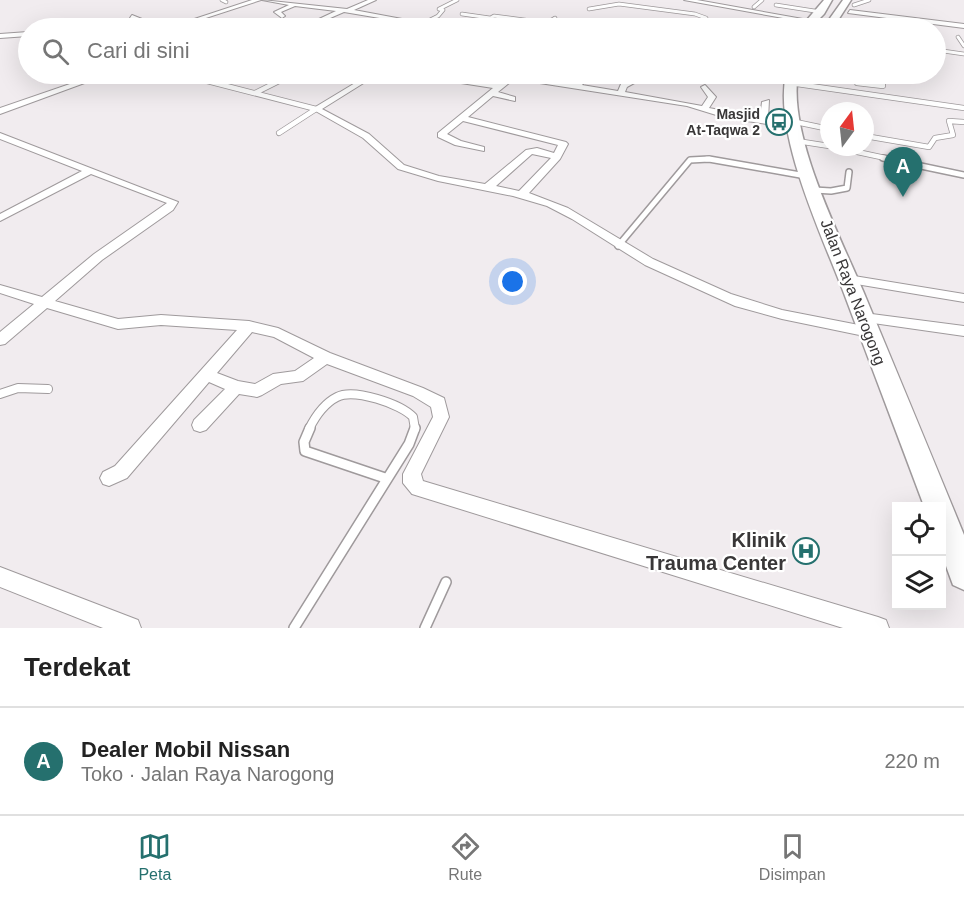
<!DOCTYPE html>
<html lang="id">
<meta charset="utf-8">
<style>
:root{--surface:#fff;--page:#f2f2f2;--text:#222;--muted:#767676;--line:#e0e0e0;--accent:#25706e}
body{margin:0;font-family:Helvetica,sans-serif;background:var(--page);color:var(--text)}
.controls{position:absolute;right:18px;bottom:18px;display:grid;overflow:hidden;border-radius:0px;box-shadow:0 6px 24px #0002}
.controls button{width:54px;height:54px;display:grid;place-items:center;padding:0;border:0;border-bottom:2px solid var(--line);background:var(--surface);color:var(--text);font:30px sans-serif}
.compass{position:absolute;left:820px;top:102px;width:54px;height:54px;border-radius:50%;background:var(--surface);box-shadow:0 6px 24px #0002;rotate:15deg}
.you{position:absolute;left:513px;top:282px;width:21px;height:21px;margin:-15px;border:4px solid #fff;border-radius:50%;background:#1a73e8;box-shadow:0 0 0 9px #1a73e833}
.badge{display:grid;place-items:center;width:39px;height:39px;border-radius:50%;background:var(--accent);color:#fff;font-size:20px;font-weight:700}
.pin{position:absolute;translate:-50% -50px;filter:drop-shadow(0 2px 3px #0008)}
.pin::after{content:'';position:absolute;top:32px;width:21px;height:18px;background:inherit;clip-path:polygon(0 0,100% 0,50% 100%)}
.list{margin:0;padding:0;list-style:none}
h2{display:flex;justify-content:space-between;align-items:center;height:78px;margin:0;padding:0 24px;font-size:26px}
h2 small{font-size:20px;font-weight:400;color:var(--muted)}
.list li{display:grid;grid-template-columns:39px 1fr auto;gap:18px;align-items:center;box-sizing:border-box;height:108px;padding:0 24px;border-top:2px solid var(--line)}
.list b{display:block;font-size:22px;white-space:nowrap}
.list p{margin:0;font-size:20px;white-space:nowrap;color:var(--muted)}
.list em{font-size:20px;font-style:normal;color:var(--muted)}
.icon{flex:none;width:33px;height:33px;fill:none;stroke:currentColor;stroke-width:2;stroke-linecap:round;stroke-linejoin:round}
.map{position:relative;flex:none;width:964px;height:628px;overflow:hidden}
.search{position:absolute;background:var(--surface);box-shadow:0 6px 24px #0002;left:18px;right:18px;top:18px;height:66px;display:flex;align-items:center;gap:15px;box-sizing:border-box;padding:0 21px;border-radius:33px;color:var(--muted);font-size:22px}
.sheet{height:186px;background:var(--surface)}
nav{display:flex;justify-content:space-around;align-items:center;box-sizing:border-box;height:84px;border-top:2px solid var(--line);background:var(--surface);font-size:16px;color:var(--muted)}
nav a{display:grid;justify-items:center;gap:3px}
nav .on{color:var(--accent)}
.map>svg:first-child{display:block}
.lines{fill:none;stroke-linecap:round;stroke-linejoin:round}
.service-far4-casing{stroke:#9f9a9c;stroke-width:4.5}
.service-far3-casing{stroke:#9f9a9c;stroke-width:6}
.service-far2-casing{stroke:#9f9a9c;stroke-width:8}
.service-far1-casing{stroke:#9f9a9c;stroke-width:10}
.service-casing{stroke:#9f9a9c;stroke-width:12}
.minor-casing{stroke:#9f9a9c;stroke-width:2}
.primary-casing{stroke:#9f9a9c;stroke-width:3}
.service-far4{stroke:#fff;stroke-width:3}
.service-far3{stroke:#fff;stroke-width:4.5}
.service-far2{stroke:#fff;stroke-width:5}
.service-far1{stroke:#fff;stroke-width:8}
.service{stroke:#fff;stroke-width:9}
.minor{fill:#fff;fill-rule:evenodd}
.primary{fill:#fff;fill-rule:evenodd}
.labels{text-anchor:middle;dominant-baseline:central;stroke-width:4.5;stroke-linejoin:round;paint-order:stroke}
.far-poi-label{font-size:14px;font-weight:bold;fill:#393738;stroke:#fff;text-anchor:end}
.street-label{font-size:16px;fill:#393738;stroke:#fff}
.near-poi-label{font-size:20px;font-weight:bold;fill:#393738;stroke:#fff;text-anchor:end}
</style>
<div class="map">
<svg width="964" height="628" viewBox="0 0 964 628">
<rect width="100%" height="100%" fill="#f1ecef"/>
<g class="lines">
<defs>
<path id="service-far4" d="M222,0L226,2
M776,5L821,12
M854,5L869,0
M754,7L762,0
M589,9L619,4L695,14L706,18L702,28
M462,14L490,18
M422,24L438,16L443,10L439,9L457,0
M217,28L243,21L278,28
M473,28L494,16L547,23L555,18
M958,37L964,46
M936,50L964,54"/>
<path id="service-far3" d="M180,74L316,109
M855,74L857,83L883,86L881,74
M790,83L964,108
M255,93L293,74
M791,121L829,129
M279,133L316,109
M865,136L929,147L935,138L953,135L949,121L964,122
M797,141L829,146
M834,147L890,159
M706,159H710"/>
<path id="service-far2" d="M883,158L964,175
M814,190L831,191L847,188L849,172
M618,246L690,160L709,159L806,176"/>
<path id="service-far1" d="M0,394L18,388L48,389
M309,429C315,417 325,403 337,397C354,388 401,404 413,417L415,429"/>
<path id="service" d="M310,428L304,442L305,451L385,478
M294,628L409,444L415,428
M425,628L446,582"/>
<path id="minor" d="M252,0H261L175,28H167Z
M262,0L347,9L368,0H376L354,10L450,28H439L344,12L321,22L319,19L336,11L295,6L281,12L285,16L282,18L274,12L289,5Z
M684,0H697L814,21L811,23Z
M850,10L964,24V28L848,13Z
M132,15L162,27L163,28H156L130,18Z
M582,22L605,26L608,28L582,26L567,28Z
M634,22L645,27L646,28H639L632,25Z
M28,32V36L0,38V34Z
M99,74H109L0,114V108Z
M370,74H378L322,109L369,134L404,165L439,176L485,184L526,150L537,148L554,153L558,145L463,121L447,134L461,141L484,147V151L455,145L438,137V133L493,88L461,83V79L498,84L506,78L492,76V74H506L574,84L584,74H591L582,85L618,91L621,84L634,79L638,81L627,87L625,92L702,106L708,97L701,87L705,85L716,97L709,108L760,118L762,102L769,100L768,119L795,124V128L726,118L687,106L514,79L498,92L515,97V101L493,96L468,117L566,142L568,144L560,159L529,193L568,208L653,259L731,294L782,310L869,327L874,328L876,332L874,336L869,337L782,319L735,306L645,265L572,219L547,206L513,196L438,181L398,169L363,138L312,109ZM532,154L551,158L519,191L496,186Z
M0,133L178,202L173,210L102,260L55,301L118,319L161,315L249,321L278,328L330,353L423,388L444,398L449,417L421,474L423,481L878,617L886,620L889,628H843L412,494L403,483V474L433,417L431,407L413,396L327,364L303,381L281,384L262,395L257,397L239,394L206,430L200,432L194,430L192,425L194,420L225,389L209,382L127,478L109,486L103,484L100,478L103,472L115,466L237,330L161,325L118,329L47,308L5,344L0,345V332L34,304L0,293V285L42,297L94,254L167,203L91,174L0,221V214L82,171L0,139ZM252,332L274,337L314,358L295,371L273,374L255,384L238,381L217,373Z
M848,275L964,294V302L844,282L842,279Z
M864,313L964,326V336L859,321L857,318L859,315Z
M0,567L138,620L141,628H103L0,587Z"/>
<path id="primary" d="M824,0H832L824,14L810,28H800Z
M843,0H851L833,28H823Z
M786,74H798C787,136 842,240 866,298C899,377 932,456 964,535V590L953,585L942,555V506H924C898,436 871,366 845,296C823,237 773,135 786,74Z"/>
</defs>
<use href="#service-far4" class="service-far4-casing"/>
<use href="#service-far3" class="service-far3-casing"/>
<use href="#service-far2" class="service-far2-casing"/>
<use href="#service-far1" class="service-far1-casing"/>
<use href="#service" class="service-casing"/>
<use href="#minor" class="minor-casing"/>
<use href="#primary" class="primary-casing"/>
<use href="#service-far4" class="service-far4"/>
<use href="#service-far3" class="service-far3"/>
<use href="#service-far2" class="service-far2"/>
<use href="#service-far1" class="service-far1"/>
<use href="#service" class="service"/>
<use href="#minor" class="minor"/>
<use href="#primary" class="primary"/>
</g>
<defs>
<symbol id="bus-ring" viewBox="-11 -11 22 22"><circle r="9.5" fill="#fff" stroke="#25706e" stroke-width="1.5"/><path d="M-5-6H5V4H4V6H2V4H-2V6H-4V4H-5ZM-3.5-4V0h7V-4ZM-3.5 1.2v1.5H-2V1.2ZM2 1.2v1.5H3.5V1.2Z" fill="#25706e"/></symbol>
<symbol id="hospital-ring" viewBox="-11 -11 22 22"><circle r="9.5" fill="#fff" stroke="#25706e" stroke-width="1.5"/><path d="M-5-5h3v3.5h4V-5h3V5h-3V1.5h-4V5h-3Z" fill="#25706e"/></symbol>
</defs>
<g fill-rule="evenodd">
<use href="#bus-ring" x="764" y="107" width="30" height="30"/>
<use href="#hospital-ring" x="791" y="536" width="30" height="30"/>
</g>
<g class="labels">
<g class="far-poi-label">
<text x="760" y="114">Masjid<tspan x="760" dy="16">At-Taqwa 2</tspan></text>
</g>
<g class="street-label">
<text transform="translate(853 292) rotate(69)">Jalan Raya Narogong</text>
</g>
<g class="near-poi-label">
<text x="786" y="540">Klinik<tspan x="786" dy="23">Trauma Center</tspan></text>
</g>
</g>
</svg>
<div class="controls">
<button><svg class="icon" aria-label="locate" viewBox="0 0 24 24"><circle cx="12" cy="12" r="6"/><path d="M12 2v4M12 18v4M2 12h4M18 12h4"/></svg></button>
<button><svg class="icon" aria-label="layers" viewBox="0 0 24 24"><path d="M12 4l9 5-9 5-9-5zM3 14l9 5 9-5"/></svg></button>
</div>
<svg class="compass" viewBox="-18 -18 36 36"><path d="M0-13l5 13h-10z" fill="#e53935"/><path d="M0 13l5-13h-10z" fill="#767676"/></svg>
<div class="you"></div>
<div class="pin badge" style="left:903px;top:197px">A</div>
<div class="search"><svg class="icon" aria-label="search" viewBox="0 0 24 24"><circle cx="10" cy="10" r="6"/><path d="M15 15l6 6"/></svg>Cari di sini</div>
</div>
<section class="sheet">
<h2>Terdekat<small></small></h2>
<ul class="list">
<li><span class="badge">A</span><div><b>Dealer Mobil Nissan</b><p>Toko · Jalan Raya Narogong</p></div><em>220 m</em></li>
</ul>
</section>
<nav>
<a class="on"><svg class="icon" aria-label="map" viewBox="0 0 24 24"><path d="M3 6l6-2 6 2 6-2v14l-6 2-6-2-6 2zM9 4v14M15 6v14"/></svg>Peta</a>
<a><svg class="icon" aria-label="directions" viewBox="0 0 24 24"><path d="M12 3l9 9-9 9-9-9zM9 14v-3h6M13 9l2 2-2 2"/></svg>Rute</a>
<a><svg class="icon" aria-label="saved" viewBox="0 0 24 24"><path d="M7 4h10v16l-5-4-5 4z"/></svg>Disimpan</a>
</nav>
